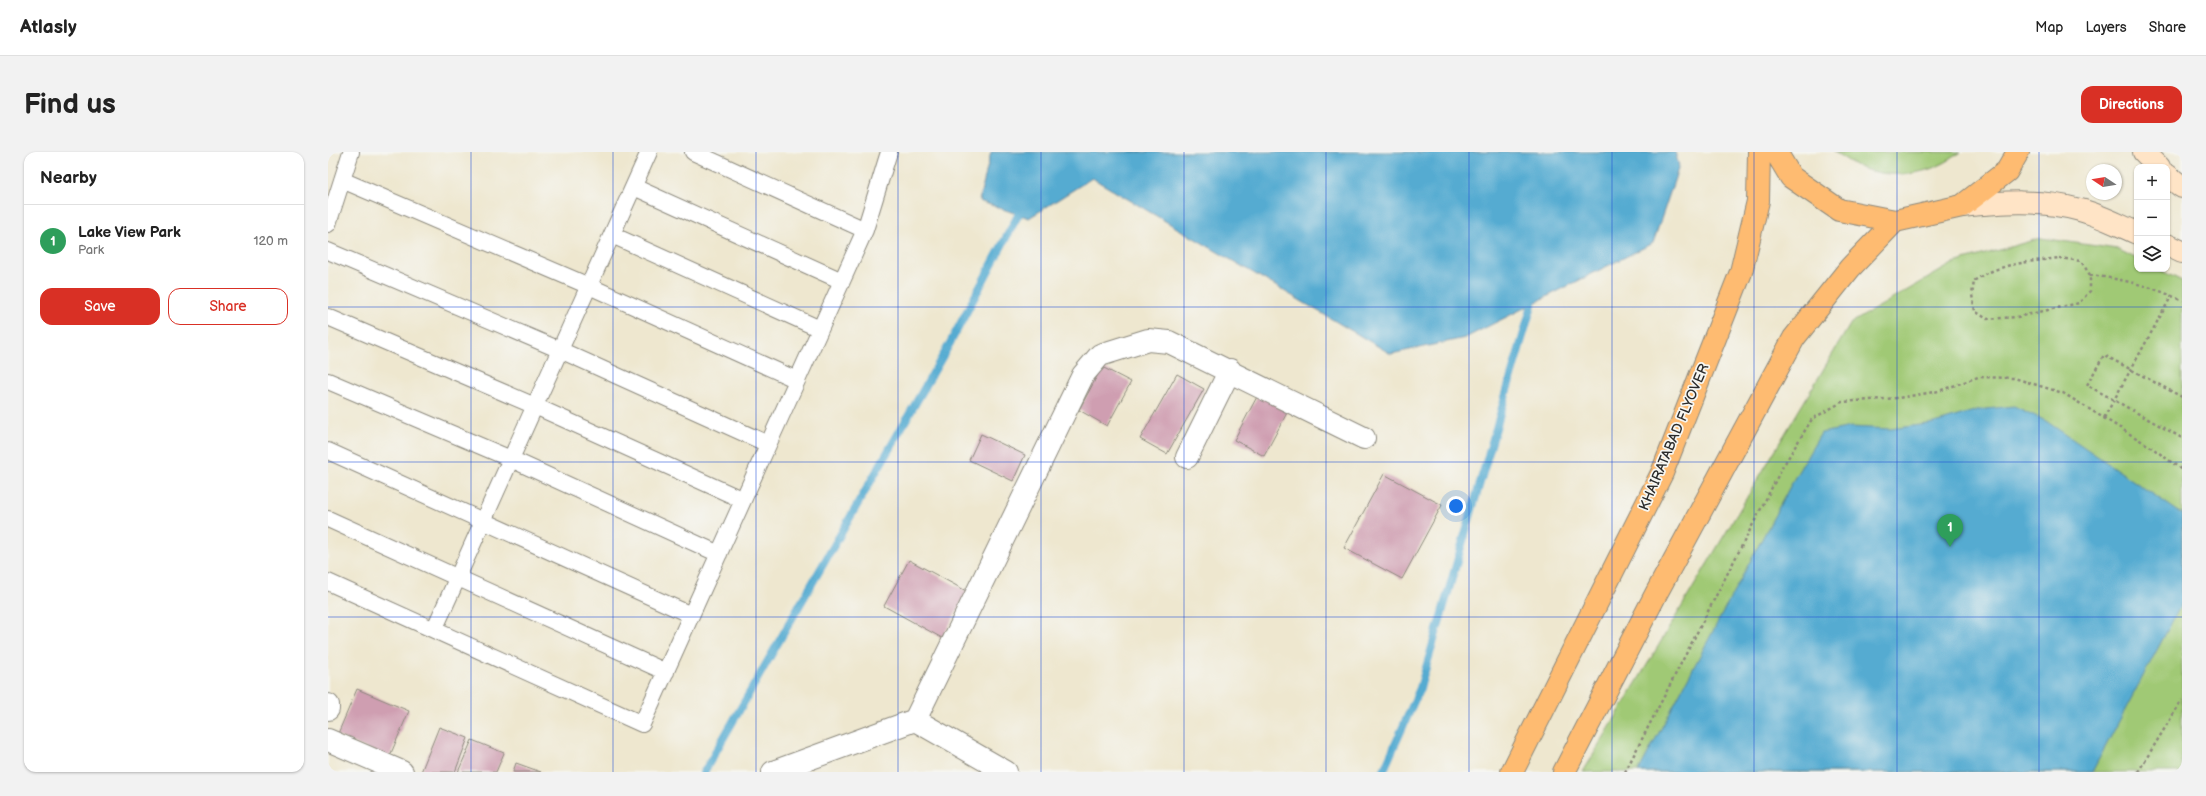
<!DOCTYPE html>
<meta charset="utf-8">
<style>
:root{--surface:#fff;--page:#f2f2f2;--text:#222;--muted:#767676;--line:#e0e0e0;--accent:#d93025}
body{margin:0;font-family:"Balsamiq Sans",sans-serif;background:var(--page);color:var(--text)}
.controls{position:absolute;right:12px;top:12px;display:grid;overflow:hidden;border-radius:8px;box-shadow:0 1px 3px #0004}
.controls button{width:36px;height:36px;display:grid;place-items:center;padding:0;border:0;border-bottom:1px solid var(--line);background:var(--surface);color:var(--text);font:20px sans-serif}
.compass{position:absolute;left:1758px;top:12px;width:36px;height:36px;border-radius:50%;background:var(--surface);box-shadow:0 1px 3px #0004;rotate:282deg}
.you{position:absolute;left:1128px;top:354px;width:14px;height:14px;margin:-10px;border:3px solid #fff;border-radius:50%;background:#1a73e8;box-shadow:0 0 0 6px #1a73e833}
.badge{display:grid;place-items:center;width:26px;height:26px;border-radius:50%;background:var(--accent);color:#fff;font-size:13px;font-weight:700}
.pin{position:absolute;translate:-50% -33px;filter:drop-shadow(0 1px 2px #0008)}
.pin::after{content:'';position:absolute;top:21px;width:14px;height:12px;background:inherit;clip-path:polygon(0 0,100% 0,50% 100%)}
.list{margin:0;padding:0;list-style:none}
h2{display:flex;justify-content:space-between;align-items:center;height:52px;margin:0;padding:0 16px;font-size:17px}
h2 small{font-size:13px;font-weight:400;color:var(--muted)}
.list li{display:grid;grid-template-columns:26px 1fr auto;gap:12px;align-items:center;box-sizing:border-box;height:72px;padding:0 16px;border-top:1px solid var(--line)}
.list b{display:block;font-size:15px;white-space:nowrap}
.list p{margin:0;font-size:13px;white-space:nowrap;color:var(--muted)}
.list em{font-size:13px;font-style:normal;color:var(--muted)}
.actions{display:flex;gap:8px;padding:12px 16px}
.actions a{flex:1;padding:9px 0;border:1px solid var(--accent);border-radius:12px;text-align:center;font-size:14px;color:var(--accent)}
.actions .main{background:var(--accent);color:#fff}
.icon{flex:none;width:22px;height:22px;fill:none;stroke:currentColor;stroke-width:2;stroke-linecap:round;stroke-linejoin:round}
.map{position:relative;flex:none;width:1854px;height:620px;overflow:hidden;border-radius:12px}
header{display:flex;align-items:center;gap:24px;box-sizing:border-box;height:56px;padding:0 20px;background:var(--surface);border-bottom:1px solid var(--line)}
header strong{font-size:19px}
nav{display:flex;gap:22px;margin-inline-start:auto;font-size:14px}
.intro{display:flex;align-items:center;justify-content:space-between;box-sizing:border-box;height:96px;padding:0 24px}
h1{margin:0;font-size:28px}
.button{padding:10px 18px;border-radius:12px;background:var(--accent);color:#fff;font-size:14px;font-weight:700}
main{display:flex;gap:24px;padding:0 24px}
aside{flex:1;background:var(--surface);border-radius:12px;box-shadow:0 1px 3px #0004}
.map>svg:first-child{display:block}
.green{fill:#a0c975;stroke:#667a50}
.water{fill:#55abd1;stroke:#406b7e}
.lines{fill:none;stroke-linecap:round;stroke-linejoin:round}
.stream{stroke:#55abd1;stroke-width:8}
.building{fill:#cf9eb1}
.lane-casing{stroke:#8c897d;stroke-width:18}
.street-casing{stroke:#8c897d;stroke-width:24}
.secondary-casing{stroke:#8c897d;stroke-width:24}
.primary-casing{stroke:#8c897d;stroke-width:24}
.path{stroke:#8c897d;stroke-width:2.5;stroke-dasharray:3 3;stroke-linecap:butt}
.lane{stroke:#fff;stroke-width:16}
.street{stroke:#fff;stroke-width:22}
.secondary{stroke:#ffe4c6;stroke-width:22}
.primary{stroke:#febb71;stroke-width:22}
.grid{fill:none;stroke:#1d4ed8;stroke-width:1;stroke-opacity:0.55}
.labels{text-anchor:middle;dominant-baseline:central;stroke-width:3.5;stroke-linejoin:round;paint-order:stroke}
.street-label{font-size:14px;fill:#2b2b2b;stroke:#f6f6f2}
</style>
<header>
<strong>Atlasly</strong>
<nav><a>Map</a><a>Layers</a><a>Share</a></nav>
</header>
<div class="intro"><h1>Find us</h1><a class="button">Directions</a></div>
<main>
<aside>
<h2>Nearby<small></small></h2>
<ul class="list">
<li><span class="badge" style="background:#2e9e5b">1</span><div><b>Lake View Park</b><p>Park</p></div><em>120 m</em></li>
</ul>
<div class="actions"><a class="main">Save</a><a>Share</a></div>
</aside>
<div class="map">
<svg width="1854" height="620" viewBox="0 0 1854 620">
<rect width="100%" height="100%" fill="#f6f6f2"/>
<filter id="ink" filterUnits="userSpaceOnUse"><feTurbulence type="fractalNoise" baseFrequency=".025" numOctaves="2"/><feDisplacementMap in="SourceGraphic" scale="8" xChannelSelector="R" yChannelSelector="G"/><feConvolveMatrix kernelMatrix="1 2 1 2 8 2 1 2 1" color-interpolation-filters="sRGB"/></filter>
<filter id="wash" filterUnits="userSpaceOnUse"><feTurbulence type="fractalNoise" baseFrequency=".012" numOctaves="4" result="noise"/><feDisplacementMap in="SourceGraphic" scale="16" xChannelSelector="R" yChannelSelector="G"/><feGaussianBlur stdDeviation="0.9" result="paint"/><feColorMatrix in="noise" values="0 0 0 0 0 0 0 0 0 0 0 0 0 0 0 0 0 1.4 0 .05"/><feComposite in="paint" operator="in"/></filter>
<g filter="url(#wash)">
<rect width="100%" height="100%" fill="#eee7cf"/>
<path class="green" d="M1506,0H1633C1604,23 1568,28 1533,16C1524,12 1515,5 1506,0Z
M1713,86L1789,97L1809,107V117H1830L1854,129V620H1255L1523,171L1626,111Z"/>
<path class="water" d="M663,0H1347L1351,14L1325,91L1137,186L1063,202L764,26L701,66L651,49Z
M1686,254L1718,269L1854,362V451L1764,620H1310L1467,325L1493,281L1523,275L1562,277L1607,271L1649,258Z"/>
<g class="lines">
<path class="stream" d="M376,620L621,193L695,54
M1055,620L1092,536L1204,153L1203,143"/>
</g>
<g id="blocks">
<path class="building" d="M774,215L803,230L779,274L751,258Z
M849,222L876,237L839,302L812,287Z
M931,241L961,257L936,304L906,288Z
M653,282L697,303L685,329L641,308Z
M1056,322L1114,353L1074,427L1016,396Z
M581,408L640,440L614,486L556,454Z
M29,537L81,559L61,606L9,584Z
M111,575L140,586L127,620H93Z
M144,588L176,601L168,620H130Z
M188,611L213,620H185Z"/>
</g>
</g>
<g filter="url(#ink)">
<use href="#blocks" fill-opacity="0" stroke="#8c897d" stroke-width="1"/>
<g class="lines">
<defs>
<path id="lane" d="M365,0L537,78
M14,28L261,134L469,228
M306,35L514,129
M0,72L23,0
M284,83L492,177
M0,99L232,198L440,292
M0,165L207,254L415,348
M0,229L183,307L391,402
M0,299L363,463
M0,367L338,520
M0,430L314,572L537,78L561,0
M106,478L321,0"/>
<path id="street" d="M859,305L902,218
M0,553V557
M587,568L755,223L772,203L820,188L841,190L1036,286
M0,588L74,620
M445,620L587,568L678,620"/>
<path id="secondary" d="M1816,0L1831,15
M1839,23L1854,35
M1634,54C1674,50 1713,47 1752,58C1772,63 1790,73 1809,81
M1839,93L1854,100"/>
<path id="primary" d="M1448,0L1463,25L1511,58L1567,69L1634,54L1679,19L1690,0
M1184,620L1334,321L1413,120L1430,49L1431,0
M1236,620L1329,440L1466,186L1522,116L1567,69"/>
</defs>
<use href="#lane" class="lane-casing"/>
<use href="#street" class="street-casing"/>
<use href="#secondary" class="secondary-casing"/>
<use href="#primary" class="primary-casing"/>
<path class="path" d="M1731,106L1753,109L1762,123V139L1751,151L1689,165L1659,167L1647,159L1644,143L1646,129C1671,111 1701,110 1731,106Z
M1762,123C1793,127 1826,134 1854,149
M1854,245L1776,203L1759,233L1854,286
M1776,266L1844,143
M1297,620L1454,316L1484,267L1514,250L1570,246L1611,239L1650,225L1686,226L1735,241L1823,295L1854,318
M1810,620L1854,548"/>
<use href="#lane" class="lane"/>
<use href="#street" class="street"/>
<use href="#secondary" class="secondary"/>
<use href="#primary" class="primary"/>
</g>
</g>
<path class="grid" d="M143,0V620M285,0V620M428,0V620M570,0V620M713,0V620M856,0V620M998,0V620M1141,0V620M1284,0V620M1426,0V620M1569,0V620M1711,0V620M0,155H1854M0,310H1854M0,465H1854"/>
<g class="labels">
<g class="street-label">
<text transform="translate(1346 285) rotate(-67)">KHAIRATABAD FLYOVER</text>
</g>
</g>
</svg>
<div class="controls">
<button>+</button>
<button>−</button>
<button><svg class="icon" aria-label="layers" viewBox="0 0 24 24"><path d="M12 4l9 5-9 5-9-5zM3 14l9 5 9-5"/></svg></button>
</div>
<svg class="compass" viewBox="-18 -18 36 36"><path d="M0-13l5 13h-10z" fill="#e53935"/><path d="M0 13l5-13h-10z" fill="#767676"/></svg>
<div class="you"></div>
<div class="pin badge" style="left:1622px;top:395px;background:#2e9e5b">1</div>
</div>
</main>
